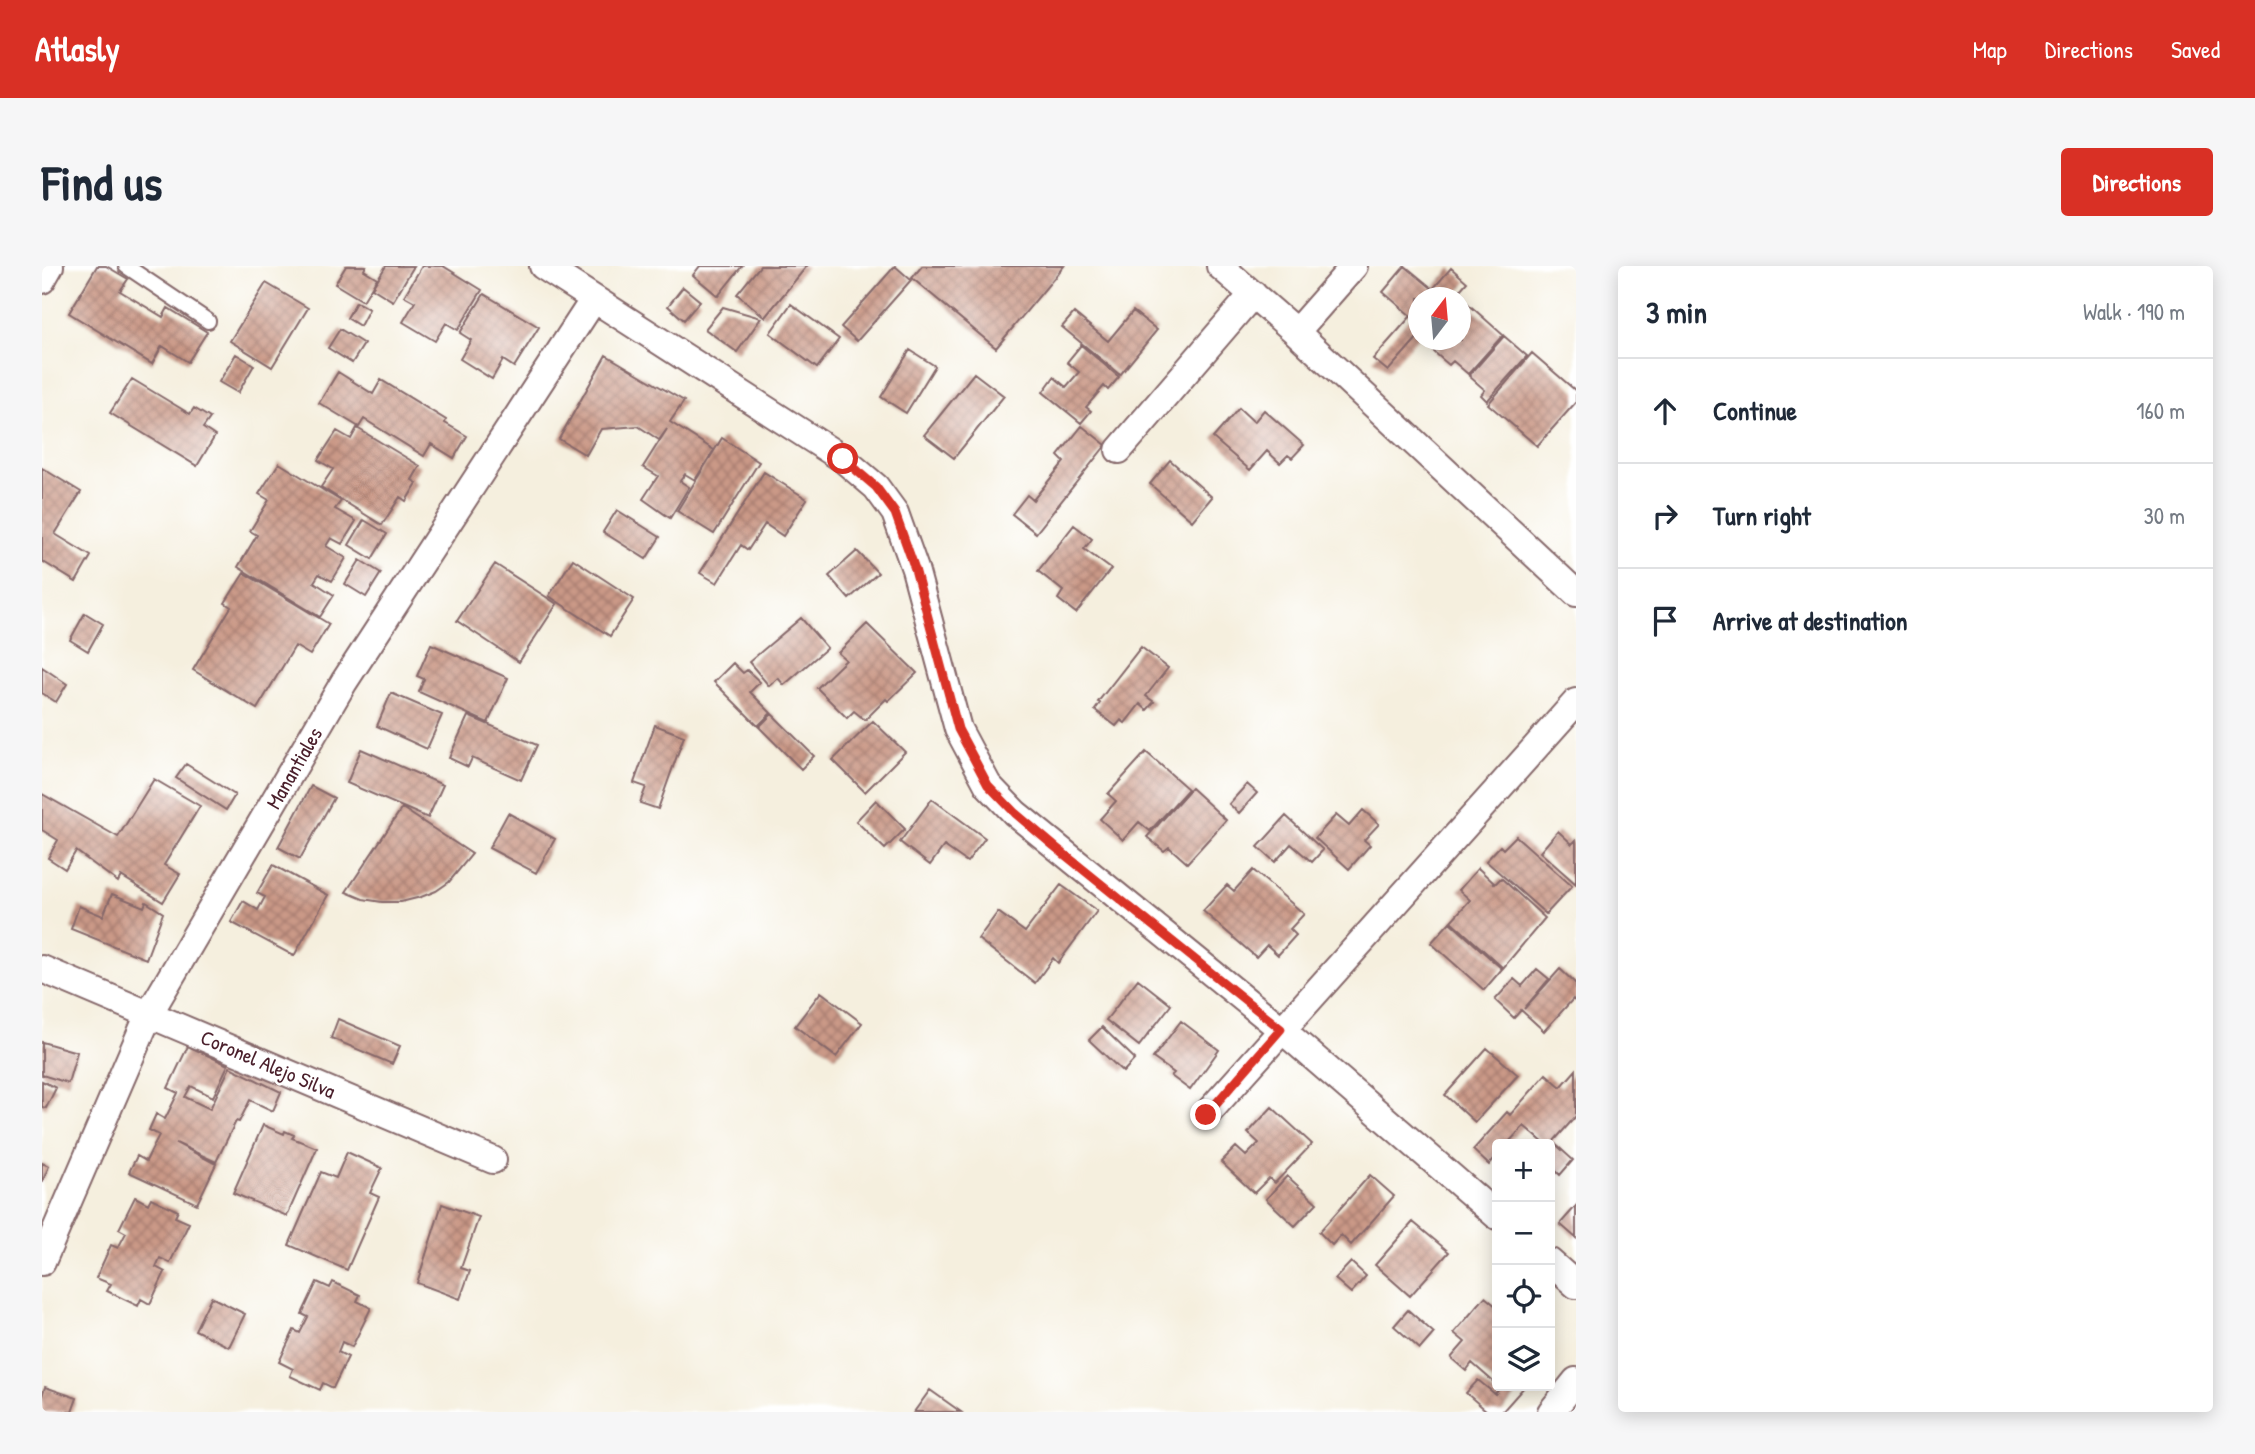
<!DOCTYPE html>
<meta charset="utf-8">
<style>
:root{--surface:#fff;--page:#f6f6f7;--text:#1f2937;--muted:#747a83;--line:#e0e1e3;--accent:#d93025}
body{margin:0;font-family:"Patrick Hand",sans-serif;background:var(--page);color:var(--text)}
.controls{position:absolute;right:21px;bottom:21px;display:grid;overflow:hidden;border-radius:7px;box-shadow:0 4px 18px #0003}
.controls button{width:63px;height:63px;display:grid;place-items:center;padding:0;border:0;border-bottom:2px solid var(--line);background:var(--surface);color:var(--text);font:35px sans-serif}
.compass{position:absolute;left:1366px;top:21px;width:63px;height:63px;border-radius:50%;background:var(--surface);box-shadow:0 4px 18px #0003;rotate:16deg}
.stop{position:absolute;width:21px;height:21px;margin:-16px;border:5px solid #d93025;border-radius:50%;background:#fff}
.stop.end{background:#d93025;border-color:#fff;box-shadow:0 2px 7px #0008}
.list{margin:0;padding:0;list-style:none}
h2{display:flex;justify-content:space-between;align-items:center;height:91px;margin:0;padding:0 28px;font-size:30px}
h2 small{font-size:23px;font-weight:400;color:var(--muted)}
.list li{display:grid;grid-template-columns:46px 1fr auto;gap:21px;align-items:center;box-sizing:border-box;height:105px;padding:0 28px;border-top:2px solid var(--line)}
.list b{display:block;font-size:26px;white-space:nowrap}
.list em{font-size:23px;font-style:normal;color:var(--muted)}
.icon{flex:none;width:38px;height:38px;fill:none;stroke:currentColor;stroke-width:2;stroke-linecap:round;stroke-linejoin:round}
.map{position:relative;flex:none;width:1534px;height:1146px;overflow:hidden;border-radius:7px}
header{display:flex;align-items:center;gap:42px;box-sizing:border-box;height:98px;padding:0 35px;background:var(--accent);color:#fff}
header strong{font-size:33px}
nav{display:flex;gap:38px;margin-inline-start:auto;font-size:24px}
.intro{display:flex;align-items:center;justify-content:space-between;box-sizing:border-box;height:168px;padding:0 42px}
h1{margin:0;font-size:49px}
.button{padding:18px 32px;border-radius:7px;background:var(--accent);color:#fff;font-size:24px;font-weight:700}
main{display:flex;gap:42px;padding:0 42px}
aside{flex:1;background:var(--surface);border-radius:7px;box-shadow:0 4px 18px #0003}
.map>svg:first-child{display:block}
.building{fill:url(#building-cross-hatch)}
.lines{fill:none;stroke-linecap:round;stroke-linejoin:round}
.lane-casing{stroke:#86686a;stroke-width:18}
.street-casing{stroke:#86686a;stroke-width:30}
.lane{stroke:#fff;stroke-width:14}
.street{stroke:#fff;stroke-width:26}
.route{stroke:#d93025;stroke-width:9}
.labels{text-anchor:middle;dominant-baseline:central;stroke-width:5;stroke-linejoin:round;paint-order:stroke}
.street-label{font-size:21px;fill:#4a1f2b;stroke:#fff}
</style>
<header>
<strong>Atlasly</strong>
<nav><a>Map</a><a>Directions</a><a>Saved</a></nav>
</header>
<div class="intro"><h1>Find us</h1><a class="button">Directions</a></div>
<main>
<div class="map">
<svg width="1534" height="1146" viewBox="0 0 1534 1146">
<defs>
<pattern id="building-cross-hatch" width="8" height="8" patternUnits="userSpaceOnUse" patternTransform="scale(1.75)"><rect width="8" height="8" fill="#ca9987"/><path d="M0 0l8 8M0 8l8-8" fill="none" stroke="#a67c6f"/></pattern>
</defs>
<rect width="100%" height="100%" fill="#fff"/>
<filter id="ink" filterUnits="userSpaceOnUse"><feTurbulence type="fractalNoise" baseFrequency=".0143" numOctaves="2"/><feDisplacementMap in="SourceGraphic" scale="14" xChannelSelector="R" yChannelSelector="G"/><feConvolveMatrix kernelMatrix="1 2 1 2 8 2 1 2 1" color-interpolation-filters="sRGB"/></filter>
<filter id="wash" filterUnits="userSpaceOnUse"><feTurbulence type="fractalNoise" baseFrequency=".00686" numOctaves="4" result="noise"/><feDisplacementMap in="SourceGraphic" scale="28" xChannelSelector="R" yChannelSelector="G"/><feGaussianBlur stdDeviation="1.57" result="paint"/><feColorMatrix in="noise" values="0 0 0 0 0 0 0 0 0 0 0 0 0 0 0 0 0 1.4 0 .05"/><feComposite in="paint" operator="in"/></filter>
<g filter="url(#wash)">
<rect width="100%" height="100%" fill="#f5efde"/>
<g id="blocks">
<path class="building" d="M55,0H64L86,13L78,25L121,51L126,42L165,66L146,96L120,80L110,98L27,47Z
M304,0H324L322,4L335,12L321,35L293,18Z
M344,0H372L351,35L330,22Z
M380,0H401L440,24L416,64L404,57L393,75L361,56L373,36L362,30Z
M658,0H700L676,30L651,9Z
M718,0H765L723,51L695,28Z
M853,0L869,14L815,75L799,61Z
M880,0H1022L954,82L870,12Z
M1363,0L1391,23L1409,2L1425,16L1411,32H1377V70L1346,105L1331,93L1369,50L1341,26Z
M224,17L266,42L230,101L188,75Z
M641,21L658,35L642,54L626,40Z
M442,28L497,61L472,101L461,94L450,113L418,93L429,74L418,67Z
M1415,28L1461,69L1426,108L1411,95L1407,99L1400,93L1392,86L1396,82L1387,74H1419V32H1412Z
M314,36L327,43L318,60L305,52Z
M749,38L797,73L775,102L728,67Z
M681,41L719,52L695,86L663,63Z
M1091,45L1115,64L1078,109L1020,61L1032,47L1066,75Z
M298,63L322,78L310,97L286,82Z
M1462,70L1485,90L1445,135L1439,129L1443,124L1427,110Z
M1039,79L1077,111L1066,124L1062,120L1044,141L1049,145L1039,157L1001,126L1012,111L1024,121L1037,106L1025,96Z
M868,84L893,100L864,147L839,131Z
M1490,87L1534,125V136L1495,180L1446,138Z
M194,88L212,99L196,127L177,116Z
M564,89L642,135L628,156L672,184L653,214L643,208L638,215L647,221L628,252L601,233L616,210L601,201L625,163L617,174L596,160L559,163L544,189L517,173Z
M296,106L331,128L339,114L404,154L403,157L425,170L412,192L389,178L382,190L322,153L317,161L277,137Z
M932,107L962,130L912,192L882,169Z
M90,113L148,148L152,142L168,152L161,162L173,170L155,200L68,147Z
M1197,142L1212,156L1222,144L1262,179L1250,192L1246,189L1238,197L1225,185L1208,204L1171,172Z
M1040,160L1064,179L994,267L970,248L985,229L991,234L1022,196L1016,190Z
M315,162L378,200L370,214L375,217L364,235L358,231L340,259L279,221L291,203L276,194L295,165L309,173Z
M680,172L717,196L672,268L635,245Z
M1128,194L1170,231L1150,255L1108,218Z
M237,197L299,235L293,243L314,255L300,278L289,272L284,280L304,292L290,315L277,308L272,316L292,329L278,351L196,301L215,269L208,265L227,234L217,228Z
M0,202L39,226L13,268L49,290L34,316L0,295Z
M722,206L765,233L741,270L723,258L706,284L699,279L675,317L658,307Z
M575,244L618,271L604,293L561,266Z
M322,254L345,268L330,293L307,279Z
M1032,259L1050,273L1042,283L1069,303L1034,347L1016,333L1021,325L996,305Z
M815,285L836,307L807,333L787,310Z
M531,293L592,333L568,370L507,330Z
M318,294L339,307L324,331L303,318Z
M453,298L515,338L477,396L415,355Z
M202,307L287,358L268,389L253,380L215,443L151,404L189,341L183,337Z
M43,347L61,358L46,385L28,374Z
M759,352L785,382L742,419L736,412L727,420L707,396Z
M825,358L875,407L846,435L844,433L823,454L812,445L805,452L775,422L804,394L796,387Z
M389,378L466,412L446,457L377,426L382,413L375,410Z
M1099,381L1126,402L1104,430L1112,436L1105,444L1098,438L1083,457L1079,454L1074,460L1053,444L1058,437L1056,436Z
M691,397L701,407L705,404L718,416L708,426L729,447L716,460L672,416Z
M0,401L25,418L14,436L0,427Z
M349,427L400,449L385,483L335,460Z
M730,448L772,490L759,503L717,461Z
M426,450L495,479L479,514L430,492L426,501L407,492Z
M831,455L863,486L823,526L791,494Z
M613,459L642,470L616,543L598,537L604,521L592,517Z
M319,483L401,519L386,552L305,517Z
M1104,486L1146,523L1108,565L1097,556L1081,574L1058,553L1074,535L1066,528Z
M144,498L193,529L184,544L134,512Z
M112,513L158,540L122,599L138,608L121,636L79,610L76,616L34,585L23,603L6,592L16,574L0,564V528L76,571Z
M1205,518L1215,527L1197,547L1187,538Z
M269,520L292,532L258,593L236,581Z
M1149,522L1184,554L1145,597L1127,581L1122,585L1105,571Z
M890,533L943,572L925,596L902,580L888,599L858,576Z
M834,534L863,563L843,583L814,555Z
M360,542L430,588L407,616L394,625L379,631L359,636H340L321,633L304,626Z
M1321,544L1337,558L1322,574L1328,579L1307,603L1273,572L1294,549L1307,560Z
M466,547L513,573L494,607L447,582Z
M1244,550L1281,584L1270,596L1249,578L1233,596L1216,581Z
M1516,565L1530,578L1534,574V618L1498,586Z
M1474,570L1530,620L1504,648L1444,595L1458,580L1461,583Z
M231,599L286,629L252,690L189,656L201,635L216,644L223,631L215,627Z
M1436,602L1453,618L1459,612L1503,652L1461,702L1409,655L1428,634L1417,624Z
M1211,604L1262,648L1248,663L1254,669L1236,689L1225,679L1214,691L1161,645L1185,619L1192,625Z
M1019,619L1055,645L1016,697L1011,692L993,717L936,673L956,646L983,666Z
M70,628L102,641L104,636L121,647L104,693L29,663L37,640L61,650Z
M1408,656L1460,703L1442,724L1389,677Z
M1495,703L1507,713L1482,743L1518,703L1534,718V736L1531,733L1502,765L1479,744L1472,752L1453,734L1472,713L1480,720Z
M1096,713L1129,739L1097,780L1064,754Z
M779,726L820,757L794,791L753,760Z
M296,753L358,780L350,798L289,772Z
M1139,755L1177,784L1148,824L1129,810L1132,807L1111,792Z
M1060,761L1093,793L1081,806L1047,774Z
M0,776L35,786L26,817L0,809Z
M146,780L186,799L171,831L149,820L143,831L168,843L188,801L239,826L231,845L208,834L197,856L194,855L174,896L134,877L174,898L155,938L87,906L95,890L104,895L117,869L107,864L114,848L123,853L136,827L126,822Z
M1445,782L1476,809L1433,856L1403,829Z
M1534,804V850L1511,876L1531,894L1518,909L1508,899V878H1503L1482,860L1465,878H1455V889L1447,899L1431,884L1465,846L1468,849L1504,808L1519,821Z
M0,815L14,822L4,842L0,841Z
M1230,841L1270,878L1233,917L1227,912L1212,927L1179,896L1194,881L1204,890L1217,877L1206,867Z
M221,859L242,868L243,865L252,869L250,872L275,882L245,950L191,927Z
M305,886L340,902L328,927L337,931L305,1004L247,979L279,906L294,912Z
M0,897L7,900L0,917Z
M1328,909L1352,930L1309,979L1299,969L1290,979L1277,966Z
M1245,910L1275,937L1253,960L1224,933Z
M93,931L106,938L109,932L136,945L133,951L147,957L128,997L118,992L114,1001L123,1006L108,1038L99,1033L96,1040L65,1025L69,1018L54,1012L69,979L76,982L84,967L77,963Z
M400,938L437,951L419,1002L428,1005L418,1033L375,1017Z
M1534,940V972L1518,958Z
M1371,956L1407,986L1368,1030L1333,999Z
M1309,996L1324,1010L1309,1027L1293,1013Z
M275,1016L288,1022L291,1016L318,1029L315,1035L329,1042L310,1081L300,1076L296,1086L306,1091L291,1122L281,1117L278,1124L248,1110L251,1103L237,1096L252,1064L258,1067L266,1051L260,1048Z
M169,1031L203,1048L187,1081L153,1064Z
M1443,1031L1455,1041V1119L1430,1097L1424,1105L1409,1092L1423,1076L1412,1067Z
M1366,1044L1392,1067L1378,1083L1352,1060Z
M1436,1114L1453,1128L1458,1122L1456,1120H1483L1460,1146H1446L1424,1127Z
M3,1121L35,1132L30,1146H0V1130Z
M888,1124L919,1146H872Z"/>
</g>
</g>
<g filter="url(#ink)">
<use href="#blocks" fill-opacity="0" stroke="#86686a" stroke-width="2"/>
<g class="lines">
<defs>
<path id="lane" d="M84,0L166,55"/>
<path id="street" d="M501,0L801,193L834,221L853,247L873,303L916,463L946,519L973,547L1239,763L1455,950
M1178,0L1254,66L1534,327
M0,14L8,0
M1254,66L1312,0
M1077,184L1211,28
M0,703L451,894
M1164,849L1534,436
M0,996L107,748L302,416L552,33
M1508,996L1534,1019
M1509,1146L1534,1115"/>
</defs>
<use href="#lane" class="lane-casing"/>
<use href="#street" class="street-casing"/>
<use href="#lane" class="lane"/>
<use href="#street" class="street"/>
</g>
</g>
<g class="lines" filter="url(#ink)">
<path class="route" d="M801,193L834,221L853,247L873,303L916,463L946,519L973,547L1012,580L1239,763L1164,849"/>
</g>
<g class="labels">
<g class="street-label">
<text transform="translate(252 502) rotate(-60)">Manantiales</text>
<text transform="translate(226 798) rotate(23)">Coronel Alejo Silva</text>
</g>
</g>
</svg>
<div class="controls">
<button>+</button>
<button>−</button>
<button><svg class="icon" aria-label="locate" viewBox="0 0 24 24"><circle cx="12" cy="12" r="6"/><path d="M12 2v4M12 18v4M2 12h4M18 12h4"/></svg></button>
<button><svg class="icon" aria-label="layers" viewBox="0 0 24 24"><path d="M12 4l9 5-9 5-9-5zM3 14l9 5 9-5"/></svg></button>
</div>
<svg class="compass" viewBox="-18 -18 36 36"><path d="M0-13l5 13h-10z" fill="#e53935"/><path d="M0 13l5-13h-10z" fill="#747a83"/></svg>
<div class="stop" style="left:801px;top:193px"></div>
<div class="stop end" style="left:1164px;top:849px"></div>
</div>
<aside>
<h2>3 min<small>Walk · 190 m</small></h2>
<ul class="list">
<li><svg class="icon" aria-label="ahead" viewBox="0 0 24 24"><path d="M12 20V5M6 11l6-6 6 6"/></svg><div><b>Continue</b></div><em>160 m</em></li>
<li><svg class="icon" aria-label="right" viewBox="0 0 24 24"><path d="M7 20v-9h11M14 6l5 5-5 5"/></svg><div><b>Turn right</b></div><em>30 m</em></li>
<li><svg class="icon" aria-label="arrive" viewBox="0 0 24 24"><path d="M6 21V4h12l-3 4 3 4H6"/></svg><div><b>Arrive at destination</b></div></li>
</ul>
</aside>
</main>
